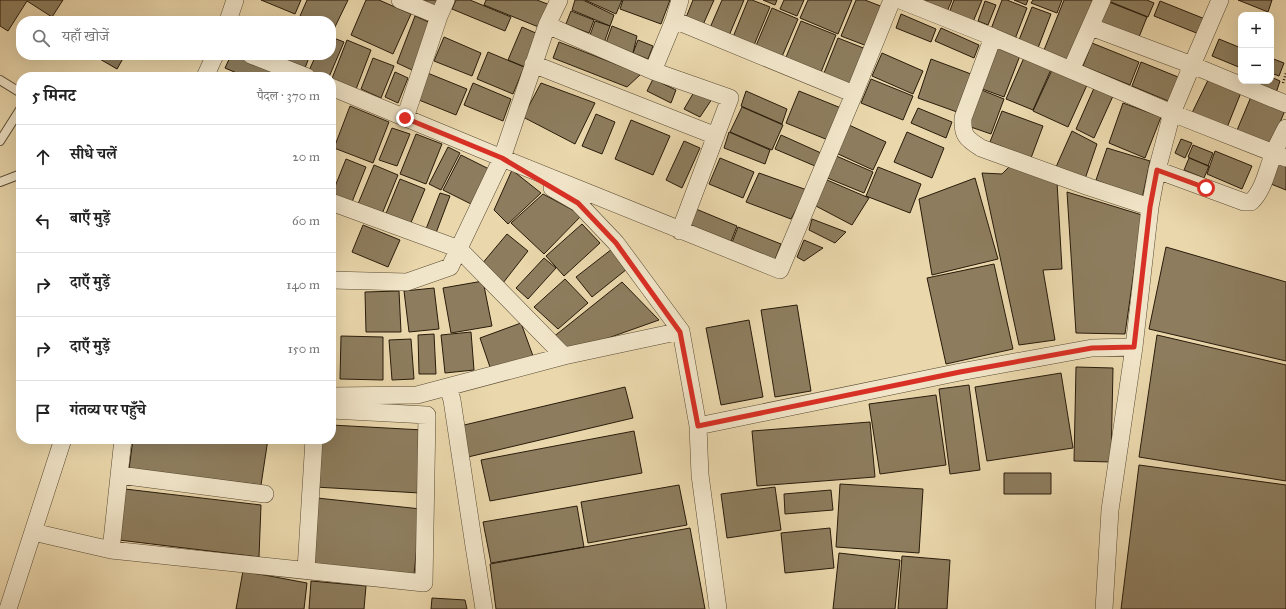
<!DOCTYPE html>
<html lang="hi">
<meta charset="utf-8">
<style>
:root{--surface:#fff;--page:#f2f2f2;--text:#222;--muted:#767676;--line:#e0e0e0}
body{margin:0;font-family:"IM FELL Great Primer","Noto Serif Devanagari",serif;background:var(--page);color:var(--text)}
.controls{position:absolute;right:12px;top:12px;display:grid;overflow:hidden;border-radius:8px;box-shadow:0 4px 16px #0002}
.controls button{width:36px;height:36px;display:grid;place-items:center;padding:0;border:0;border-bottom:1px solid var(--line);background:var(--surface);color:var(--text);font:20px sans-serif}
.stop{position:absolute;width:12px;height:12px;margin:-9px;border:3px solid #d93025;border-radius:50%;background:#fff}
.stop.end{background:#d93025;border-color:#fff;box-shadow:0 1px 4px #0008}
.list{margin:0;padding:0;list-style:none}
h2{display:flex;justify-content:space-between;align-items:center;height:52px;margin:0;padding:0 16px;font-size:17px}
h2 small{font-size:13px;font-weight:400;color:var(--muted)}
.list li{display:grid;grid-template-columns:26px 1fr auto;gap:12px;align-items:center;box-sizing:border-box;height:64px;padding:0 16px;border-top:1px solid var(--line)}
.list b{display:block;font-size:15px;white-space:nowrap}
.list em{font-size:13px;font-style:normal;color:var(--muted)}
.icon{flex:none;width:22px;height:22px;fill:none;stroke:currentColor;stroke-width:2;stroke-linecap:round;stroke-linejoin:round}
.map{position:relative;flex:none;width:1286px;height:609px;overflow:hidden}
.search{position:absolute;background:var(--surface);box-shadow:0 4px 16px #0002;left:16px;top:16px;width:320px;height:44px;display:flex;align-items:center;gap:10px;box-sizing:border-box;padding:0 14px;border-radius:16px;color:var(--muted);font-size:15px}
.panel{position:absolute;background:var(--surface);box-shadow:0 4px 16px #0002;left:16px;top:72px;width:320px;height:372px;border-radius:16px}
.map>svg:first-child{display:block}
.building{fill:#8d7d5e;stroke:#281b0a}
.lines{fill:none;stroke-linecap:round;stroke-linejoin:round}
.service-casing{stroke:#584a32;stroke-width:10}
.minor-casing{stroke:#584a32;stroke-width:18}
.path{stroke:#281b0a;stroke-width:2.5;stroke-dasharray:1 2;stroke-linecap:butt}
.service{stroke:#f1e5c9;stroke-width:8}
.minor{stroke:#f1e5c9;stroke-width:17}
.route{stroke:#d93025;stroke-width:5}
</style>
<div class="map">
<svg width="1286" height="609" viewBox="0 0 1286 609">
<rect width="100%" height="100%" fill="#ead7ac"/>
<filter id="stains"><feTurbulence type="fractalNoise" baseFrequency=".005" numOctaves="4"/><feColorMatrix values="0 0 0 0 .2 0 0 0 0 .09 0 0 0 0 .02 0 0 0 .5 -.17"/></filter>
<radialGradient id="worn" r=".72"><stop offset=".6" stop-color="#630" stop-opacity="0"/><stop offset="1" stop-color="#630" stop-opacity=".3"/></radialGradient>
<path class="building" d="M0,0H63L52,17L27,1L8,31L0,26Z
M261,0H301L295,14Z
M307,0H348L333,31L331,30V21H311L300,16Z
M366,0H379L411,14L393,54L351,35Z
M420,0H440L437,7Z
M456,0H470L511,17L505,31L452,9Z
M486,0H537L550,5L541,28L484,5Z
M575,0H583L614,15L610,26L572,10Z
M585,0H622L616,14Z
M623,0H670L661,24L620,9Z
M693,0H714L702,27L685,20Z
M722,0H744L728,38L709,30Z
M748,0H752L770,7L752,50L731,42Z
M763,0H777L775,5Z
M784,0H804L797,16L780,9Z
M808,0H852L838,34L800,18Z
M856,0H865L883,7L867,46L841,36Z
M926,0H952L946,14L924,6Z
M954,0H982L973,22L949,13Z
M1002,0H1007L1027,8L1015,39L991,29Z
M1014,0H1028L1026,5Z
M1033,0H1062L1057,13L1031,3Z
M1064,0H1096L1071,61L1044,50Z
M1104,0L1147,17L1137,42L1094,25Z
M1106,0H1147L1154,3L1148,17Z
M1238,0H1272L1268,12Z
M985,1L996,5L988,25L978,21Z
M1160,1L1205,19L1199,34L1154,16Z
M1032,7L1051,14L1038,48L1019,40Z
M772,8L798,19L781,59L755,48Z
M571,11L594,20L589,33L566,24Z
M901,14L936,29L931,42L896,28Z
M415,16L431,23L412,70L397,63Z
M595,21L610,26L604,43L589,38Z
M801,21L836,35L819,77L784,62Z
M612,26L637,36L633,53L606,43Z
M522,27L538,34L525,67L508,60Z
M941,28L979,45L974,58L935,41Z
M331,37L344,42L329,77H317L308,73L316,55H331Z
M444,37L481,53L472,76L434,61Z
M838,38L866,49L849,89L822,78Z
M1219,39L1241,48V68L1212,56Z
M347,40L371,50L355,92L331,81Z
M638,40L653,46L648,59L633,53Z
M559,42L641,74L627,87L553,58Z
M994,42L1021,53L1004,97L977,87Z
M1092,43L1139,62L1130,85L1083,66Z
M488,52L524,67L513,94L477,79Z
M882,53L923,71L913,94L872,76Z
M1026,53L1053,65L1033,110L1006,99Z
M93,55H125L117,69Z
M231,55H237L271,70L268,77H246L225,68Z
M282,55H310L305,68L280,58Z
M373,58L394,66L381,98L361,89Z
M1271,58L1284,63L1279,76L1271,73Z
M931,59L971,74L957,112L918,98Z
M1141,62L1183,79L1173,103L1132,86Z
M1052,70L1087,85L1068,127L1033,111Z
M395,72L408,78L398,103L385,97Z
M425,72L467,89L456,115L414,98Z
M1210,76L1242,90L1226,130L1191,115Z
M1271,77L1280,81L1276,93L1246,81H1271Z
M653,79L676,90L671,103L647,91Z
M871,79L913,96L903,120L861,103Z
M473,83L511,99L503,121L464,105Z
M541,83L595,103L575,144L523,117Z
M1094,88L1113,96L1094,138L1076,129Z
M979,89L1004,99L991,134L965,125Z
M746,91L787,109L782,124L741,106Z
M799,91L841,108L828,140L786,123Z
M694,92L712,99L700,117L684,109Z
M1253,92L1286,108L1269,149L1235,135Z
M1123,103L1161,117L1145,158L1109,143Z
M331,105L335,107L331,118Z
M350,106L389,122L373,163L334,148Z
M742,107L783,125L772,150L730,132Z
M918,108L952,122L946,138L911,123Z
M1002,111L1043,126L1031,158L990,142Z
M596,114L615,122L602,154L582,146Z
M631,120L670,136L653,175L615,159Z
M849,125L886,142L873,170L836,153Z
M392,128L410,134L397,166L379,160Z
M1072,131L1097,144L1085,179L1056,167Z
M729,132L770,150L765,164L724,148Z
M907,132L944,148L932,178L894,162Z
M416,134L442,144L426,184L400,174Z
M781,135L821,153L815,166L775,149Z
M1181,139L1192,143L1185,158L1175,153Z
M684,141L700,148L682,188L666,180Z
M1193,145L1213,153L1208,166L1188,157Z
M448,147L460,153L441,190L429,184Z
M1107,148L1150,161L1142,199L1096,180Z
M1215,151L1252,166L1242,189L1207,174Z
M461,155L489,169L471,204L443,190Z
M834,155L873,172L864,193L825,177Z
M720,158L754,172L743,198L709,184Z
M1189,158L1209,166L1204,178L1184,170Z
M346,159L366,167L352,202L332,194Z
M1278,163L1286,167V190L1271,184Z
M374,165L398,175L382,214L358,204Z
M1011,165L1057,182L1062,269L1043,270L1055,340L1019,345L982,173L1002,174Z
M878,167L921,184L910,213L866,196Z
M512,170L541,193L508,224L494,210Z
M759,173L807,190L791,219L746,202Z
M975,178L998,259L932,275L919,199Z
M400,179L425,189L410,225L385,216Z
M827,180L869,198L852,225L814,205Z
M1067,192L1142,215L1125,334L1076,333Z
M440,193L450,196L436,233L426,229Z
M543,194L582,215L544,254L511,223Z
M696,209L737,226L730,244L689,227Z
M812,219L846,232L835,243L809,230Z
M582,224L600,243L564,276L546,256Z
M363,225L400,240L388,267L352,252Z
M738,227L781,244L774,262L731,245Z
M507,234L528,251L503,283L481,265Z
M804,240L823,248L804,261L797,257Z
M1166,247L1286,282V361L1149,329Z
M612,249L627,269L592,297L576,277Z
M544,258L556,268L528,299L516,288Z
M994,264L1013,349L946,364L927,278Z
M565,279L588,303L558,329L534,307Z
M483,281L492,326L451,333L443,288Z
M622,282L659,320L563,354L552,338Z
M434,288L439,329L409,332L404,291Z
M399,291L401,332H366L365,292Z
M797,305L811,391L775,397L761,310Z
M749,320L763,397L721,405L706,328Z
M521,323L533,356L491,370L480,338Z
M471,332L474,370L445,373L441,335Z
M434,334L436,374H419L418,335Z
M1157,335L1286,365V481L1139,457Z
M341,336L383,337V380L340,379Z
M411,339L414,379L392,380L389,340Z
M1076,367L1113,368L1111,462L1074,461Z
M1061,373L1073,448L987,461L975,387Z
M969,385L980,470L950,474L939,389Z
M625,387L633,418L468,457L460,426Z
M936,395L946,465L880,474L869,404Z
M870,422L875,477L757,486L752,431Z
M331,425L423,430L420,493L315,487L317,439H331Z
M634,431L642,473L490,501L481,460Z
M133,439H268L261,485L129,469Z
M1139,465L1286,485V609H1121Z
M1004,473H1051V494H1004Z
M840,484L923,489L919,553L836,547Z
M679,485L687,525L588,543L581,502Z
M775,487L781,530L727,538L721,494Z
M125,489L261,505L259,557L119,540Z
M831,490L833,510L785,514L784,494Z
M317,498L421,509L414,574L310,563Z
M577,506L584,547L491,563L483,522Z
M690,528L705,609H496L490,564Z
M830,528L834,568L785,573L781,533Z
M839,553L900,560L895,609H833Z
M902,556L950,560L947,609H898Z
M243,571L307,583L304,609H236Z
M311,581L366,586L364,609H309Z
M432,598L465,600L467,609H431Z"/>
<g class="lines">
<defs>
<path id="service" d="M0,80L21,93
M0,141L21,108
M0,182L21,174"/>
<path id="minor" d="M400,0L439,16
M900,0L993,37L1172,113L1286,158
M674,20L854,94
M228,21L235,0
M547,25L653,71L730,98L680,231
M1091,27L1192,65L1286,104
M993,37L963,118C962,136 967,139 981,148L1089,187L1150,207
M251,55L307,77
M533,64L716,136
M1071,70L1102,0
M653,71L674,20L680,0
M205,77L215,55
M331,87L502,158L780,270L854,94L892,0
M405,118L439,16L446,0
M1157,170L1244,202H1251C1264,190 1267,169 1274,153C1277,145 1282,136 1286,128
M552,188L578,203L616,243L681,331L698,426L700,475L718,609
M331,202L459,249L564,356
M331,280L407,282L450,267L502,158L547,25L559,0
M448,387L452,400L474,546L484,609
M331,396L417,395L564,356L681,331
M698,426L960,372L1092,348L1134,347
M119,475L265,494
M33,532L111,550L123,439
M111,550L424,583L427,415L331,410
M306,570L314,439
M8,609L63,439
M1104,609L1110,510L1134,347L1150,207L1157,170L1172,113L1192,65L1220,0"/>
</defs>
<use href="#service" class="service-casing"/>
<use href="#minor" class="minor-casing"/>
<path class="path" d="M1283,83L1286,73"/>
<use href="#service" class="service"/>
<use href="#minor" class="minor"/>
</g>
<g class="lines">
<path class="route" d="M405,118L502,158L578,203L616,243L680,332L698,426L960,372L1092,348L1134,347L1150,207L1157,170L1206,188"/>
</g>
<rect width="100%" height="100%" filter="url(#stains)"/>
<rect width="100%" height="100%" fill="url(#worn)"/>
</svg>
<div class="controls">
<button>+</button>
<button>−</button>
</div>
<div class="stop" style="left:1206px;top:188px"></div>
<div class="stop end" style="left:405px;top:118px"></div>
<div class="search"><svg class="icon" aria-label="search" viewBox="0 0 24 24"><circle cx="10" cy="10" r="6"/><path d="M15 15l6 6"/></svg>यहाँ खोजें</div>
<section class="panel">
<h2>5 मिनट<small>पैदल · 370 m</small></h2>
<ul class="list">
<li><svg class="icon" aria-label="ahead" viewBox="0 0 24 24"><path d="M12 20V5M6 11l6-6 6 6"/></svg><div><b>सीधे चलें</b></div><em>20 m</em></li>
<li><svg class="icon" aria-label="left" viewBox="0 0 24 24"><path d="M17 20v-9H6M10 6l-5 5 5 5"/></svg><div><b>बाएँ मुड़ें</b></div><em>60 m</em></li>
<li><svg class="icon" aria-label="right" viewBox="0 0 24 24"><path d="M7 20v-9h11M14 6l5 5-5 5"/></svg><div><b>दाएँ मुड़ें</b></div><em>140 m</em></li>
<li><svg class="icon" aria-label="right" viewBox="0 0 24 24"><path d="M7 20v-9h11M14 6l5 5-5 5"/></svg><div><b>दाएँ मुड़ें</b></div><em>150 m</em></li>
<li><svg class="icon" aria-label="arrive" viewBox="0 0 24 24"><path d="M6 21V4h12l-3 4 3 4H6"/></svg><div><b>गंतव्य पर पहुँचे</b></div></li>
</ul>
</section>
</div>
